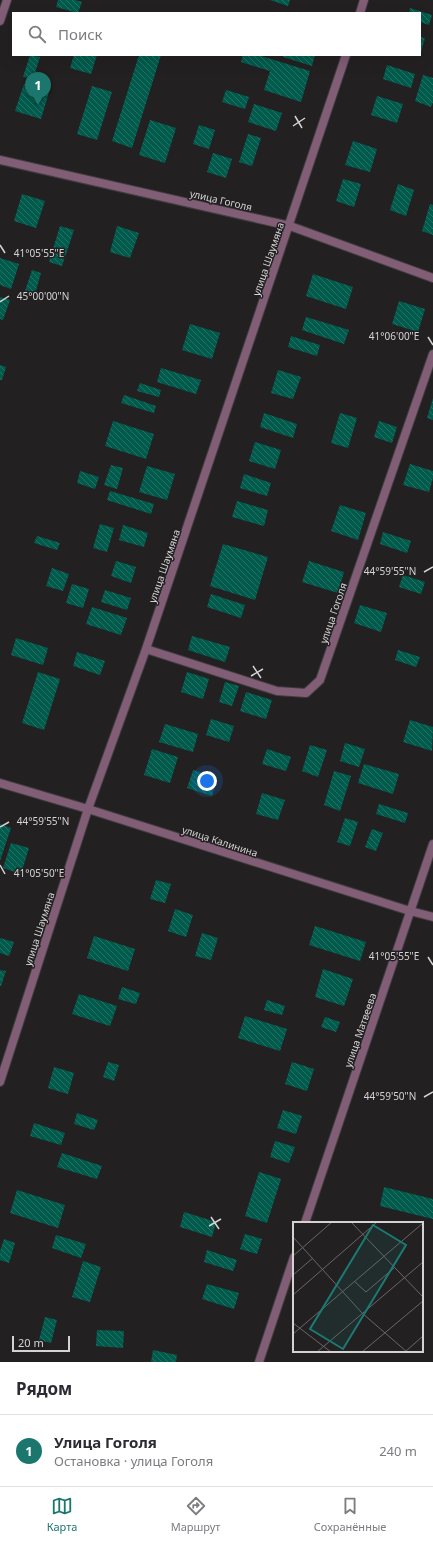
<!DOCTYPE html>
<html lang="ru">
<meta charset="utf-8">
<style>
:root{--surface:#fff;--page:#f2f2f3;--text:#2b2b33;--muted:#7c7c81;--line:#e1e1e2;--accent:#1b776e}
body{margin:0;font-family:"Noto Sans",sans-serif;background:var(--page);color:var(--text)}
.scale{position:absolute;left:12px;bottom:10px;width:58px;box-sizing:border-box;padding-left:4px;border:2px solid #d4d2d3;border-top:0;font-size:11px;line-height:14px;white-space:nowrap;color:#d4d2d3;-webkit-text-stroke:3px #232022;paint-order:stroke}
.you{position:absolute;left:207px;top:781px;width:14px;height:14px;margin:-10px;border:3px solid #fff;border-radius:50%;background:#1a73e8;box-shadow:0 0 0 6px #1a73e833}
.badge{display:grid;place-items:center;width:26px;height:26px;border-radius:50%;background:var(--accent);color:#fff;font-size:13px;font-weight:700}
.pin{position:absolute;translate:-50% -33px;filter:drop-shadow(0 1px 2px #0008)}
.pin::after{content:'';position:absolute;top:21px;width:14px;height:12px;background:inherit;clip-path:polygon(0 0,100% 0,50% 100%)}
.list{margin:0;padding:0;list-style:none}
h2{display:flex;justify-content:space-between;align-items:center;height:52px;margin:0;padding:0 16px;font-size:17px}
h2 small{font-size:13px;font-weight:400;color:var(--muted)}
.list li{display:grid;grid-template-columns:26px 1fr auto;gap:12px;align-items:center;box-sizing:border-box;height:72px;padding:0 16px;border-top:1px solid var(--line)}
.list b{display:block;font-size:15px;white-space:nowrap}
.list p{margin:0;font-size:13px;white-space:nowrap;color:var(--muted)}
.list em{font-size:13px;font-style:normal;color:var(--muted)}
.icon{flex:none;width:22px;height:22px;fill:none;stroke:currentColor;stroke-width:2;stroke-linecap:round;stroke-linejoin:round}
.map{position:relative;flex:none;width:433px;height:1362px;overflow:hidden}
.search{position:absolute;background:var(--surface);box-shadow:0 4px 16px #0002;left:12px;right:12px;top:12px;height:44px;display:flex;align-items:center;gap:10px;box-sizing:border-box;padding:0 14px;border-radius:0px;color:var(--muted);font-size:15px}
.sheet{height:124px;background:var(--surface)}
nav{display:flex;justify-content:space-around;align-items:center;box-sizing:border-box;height:56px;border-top:1px solid var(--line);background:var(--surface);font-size:11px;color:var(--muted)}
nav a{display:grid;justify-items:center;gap:2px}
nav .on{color:var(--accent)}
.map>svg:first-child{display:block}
.building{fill:url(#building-back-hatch)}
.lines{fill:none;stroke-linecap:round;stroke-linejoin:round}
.minor-casing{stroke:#3f3c3e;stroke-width:10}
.tertiary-casing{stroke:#3f3c3e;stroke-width:10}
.minor{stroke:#815d76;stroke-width:8}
.tertiary{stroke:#815d76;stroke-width:8}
.ticks{fill:none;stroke:#d4d2d3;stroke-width:1.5}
.labels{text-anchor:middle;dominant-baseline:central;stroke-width:3;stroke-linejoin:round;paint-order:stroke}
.street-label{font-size:10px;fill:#d4d2d3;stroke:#232022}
.inset-road{fill:none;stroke:#6a6769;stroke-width:1}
.view{fill:#197b73;fill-opacity:0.15;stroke:#197b73;stroke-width:2}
.inset-edge{fill:none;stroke:#d4d2d3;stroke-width:2}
.ticks-label{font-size:10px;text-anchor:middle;fill:#d4d2d3;stroke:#232022;stroke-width:3;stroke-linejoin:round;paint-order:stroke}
</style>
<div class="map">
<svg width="433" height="1362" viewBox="0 0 433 1362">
<defs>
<pattern id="building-back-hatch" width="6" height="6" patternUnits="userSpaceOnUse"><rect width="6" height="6" fill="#015b4c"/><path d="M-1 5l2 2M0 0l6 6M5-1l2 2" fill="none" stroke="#257265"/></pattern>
</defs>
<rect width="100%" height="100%" fill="#232022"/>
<path class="building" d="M58,0H75L82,2L78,13L56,7Z
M270,0H290L288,6Z
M410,8L432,15L429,25L420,22V13H409Z
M420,37L425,38L420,55Z
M30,55L40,57L33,79L23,77Z
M74,55H97L91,74L70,68Z
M139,55H161L132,148L112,141Z
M243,55H258L310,71L301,102L264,90L270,71L241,62Z
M284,55H315L312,66L283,57Z
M387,65L415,74L411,88L383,79Z
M423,75L433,78V102L431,107L415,101Z
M24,84L49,92L41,119L15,111Z
M92,86L112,92L97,140L77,134Z
M226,90L249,97L245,109L222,102Z
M377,96L403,104L397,123L371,115Z
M254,104L282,113L276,131L248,122Z
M150,120L176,128L165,163L139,155Z
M199,125L215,130L209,149L193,144Z
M248,134L261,138L252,166L239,162Z
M353,141L377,149L370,172L345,165Z
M213,153L232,159L226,178L207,172Z
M343,179L361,184L354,207L336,201Z
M398,184L414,190L406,216L390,210Z
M22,194L45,201L36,228L14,221Z
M430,204L433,205V235L422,231Z
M60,226L74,230L62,266L49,262Z
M117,226L139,233L130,258L110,252Z
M0,258L19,264L11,289L0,285Z
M32,270L41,273L35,294L25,291Z
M313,274L353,287L346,309L306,296Z
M0,297L10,300L3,320L0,319Z
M399,301L425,309L418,332L392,324Z
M306,317L349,330L344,344L302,330Z
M190,324L220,333L212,359L182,350Z
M291,336L320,345L317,356L288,347Z
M0,365L6,367L2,380H0Z
M161,368L201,380L196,394L157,382Z
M278,370L301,377L293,399L271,393Z
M140,383L161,390L159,397L137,391Z
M124,395L156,406L154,413L121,403Z
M433,398V420L427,418Z
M264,413L297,424L293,438L260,427Z
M340,413L357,418L348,448L331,443Z
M113,421L154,434L146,459L105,446Z
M379,421L397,427L392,443L374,437Z
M255,442L281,450L275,469L249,461Z
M410,464L433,471V478L429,492L403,485Z
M111,465L123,468L117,489L104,485Z
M147,466L175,474L167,500L139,492Z
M80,471L99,477L95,489L77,483Z
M244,474L271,483L267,496L240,488Z
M110,491L154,504L151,514L107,500Z
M237,501L268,510L264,526L232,517Z
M340,505L366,513L358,540L331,531Z
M100,524L114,528L107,552L93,548Z
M123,525L148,533L144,547L119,540Z
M383,532L411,541L407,553L380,544Z
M37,536L60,543L57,550L34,543Z
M223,544L268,557L255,600L210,586Z
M116,561L136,567L131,583L111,576Z
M309,561L344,572L338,593L302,582Z
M52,568L69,574L63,591L46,586Z
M403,575L425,582L421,594L399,587Z
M72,584L89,589L83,608L66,603Z
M105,590L131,598L127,610L101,602Z
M211,594L245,605L241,618L207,607Z
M360,605L387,613L381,632L354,623Z
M92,607L127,618L121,635L86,624Z
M192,636L230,647L225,662L188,650Z
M16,638L48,648L43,665L11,655Z
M398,650L420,657L416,667L395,660Z
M77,652L105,661L100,675L73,666Z
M38,672L60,679L44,730L22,723Z
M187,672L209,679L203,699L181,692Z
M225,682L239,686L232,706L219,702Z
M246,692L272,700L266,719L240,711Z
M211,719L234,726L229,742L206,735Z
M410,720L433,727L432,751L403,742Z
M165,724L198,734L193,752L159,742Z
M345,743L365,749L359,767L340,761Z
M310,745L327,750L318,777L302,771Z
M152,749L178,757L170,783L144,775Z
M267,749L291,757L286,771L262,764Z
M364,764L399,774L393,794L358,783Z
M193,770L217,777L212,796L187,788Z
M334,771L351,776L340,811L324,805Z
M262,793L285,800L278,820L256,814Z
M379,804L408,813L405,823L376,814Z
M345,818L358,822L350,846L337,842Z
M0,824L11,828L0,861Z
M372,829L383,833L376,851L365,847Z
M11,843L29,848L21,874L3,868Z
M156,880L171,884L165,903L150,899Z
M175,909L193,915L186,937L168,931Z
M315,926L366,942L360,961L309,945Z
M202,933L218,938L211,960L195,956Z
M94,936L135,949L128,971L87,958Z
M0,938L14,942L9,956L0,953Z
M323,969L353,979L344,1006L315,997Z
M0,970L6,971L1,986H0Z
M122,987L140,993L136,1004L118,999Z
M79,994L117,1006L110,1026L72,1014Z
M267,1000L285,1006L282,1015L264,1010Z
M245,1016L287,1029L280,1051L238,1038Z
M325,1017L340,1022L336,1032L321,1027Z
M108,1062L119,1065L114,1081L103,1077Z
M292,1062L314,1069L307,1091L285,1084Z
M54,1067L74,1073L68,1094L48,1088Z
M283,1110L302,1116L296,1134L277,1128Z
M77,1113L98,1120L94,1130L74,1124Z
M34,1123L65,1133L61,1145L30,1136Z
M275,1141L295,1147L289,1163L270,1157Z
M62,1153L102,1166L97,1179L57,1167Z
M259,1172L281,1179L267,1223L245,1216Z
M384,1187L433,1199V1219L380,1206Z
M17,1190L65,1205L58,1228L10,1213Z
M184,1212L216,1222L212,1237L180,1227Z
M245,1234L262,1239L257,1254L240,1249Z
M56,1235L86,1244L81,1258L52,1248Z
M4,1239L15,1243L9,1263L0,1260V1251Z
M207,1250L237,1260L233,1271L204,1262Z
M83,1261L101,1267L90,1302L72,1297Z
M207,1284L239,1293L234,1309L202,1299Z
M45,1317L57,1320L51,1343L39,1340Z
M97,1330L124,1331L123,1348L96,1346Z
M153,1350L177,1355L176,1362H151Z"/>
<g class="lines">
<defs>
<path id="minor" d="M360,13L364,0
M0,160L290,226L433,278
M146,649L277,691L306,693L320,680L433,354
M0,783L88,809L410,911L433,917
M0,1082L88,809L146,649L346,55
M305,1223L433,844
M259,1362L294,1257"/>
<path id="tertiary" d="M0,21L7,0"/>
</defs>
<use href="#minor" class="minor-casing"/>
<use href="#tertiary" class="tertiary-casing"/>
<use href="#minor" class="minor"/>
<use href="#tertiary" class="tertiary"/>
</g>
<path class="ticks" d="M295,116L302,128M293,126L305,118M0,245L5,253M0,302L9,296M428,337L433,345M424,572L433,567M253,666L261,678M251,676L263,669M0,827L9,822M0,865L5,874M428,957L433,965M424,1097L433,1092M211,1217L219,1229M209,1226L221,1219"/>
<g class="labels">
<g class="street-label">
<text transform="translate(221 200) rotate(13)">улица Гоголя</text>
<text transform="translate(268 259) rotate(-71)">улица Шаумяна</text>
<text transform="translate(164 566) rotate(-71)">улица Шаумяна</text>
<text transform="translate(333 613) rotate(-71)">улица Гоголя</text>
<text transform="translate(220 841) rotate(18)">улица Калинина</text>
<text transform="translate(39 929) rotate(-72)">улица Шаумяна</text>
<text transform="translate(360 1030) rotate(-71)">улица Матвеева</text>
</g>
</g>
<g transform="translate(293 1222)">
<rect width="130" height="130" fill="#232022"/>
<path class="inset-road" d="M58,0L130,75M0,15L69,91L114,130M0,34L39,0M0,53L20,36M61,59L73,70L101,46M0,73L84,0M0,101L38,130M0,112L130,1M113,129L130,114M24,130L130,40M69,130L130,79"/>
<path class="view" d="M80,3L113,23L50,127L17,107Z"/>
<rect width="130" height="130" class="inset-edge"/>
</g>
<g class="ticks-label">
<text x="39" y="257">41°05'55"E</text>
<text x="43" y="300">45°00'00"N</text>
<text x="394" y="340">41°06'00"E</text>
<text x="390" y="575">44°59'55"N</text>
<text x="43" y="825">44°59'55"N</text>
<text x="39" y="877">41°05'50"E</text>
<text x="394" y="960">41°05'55"E</text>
<text x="390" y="1100">44°59'50"N</text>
</g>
</svg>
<div class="scale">20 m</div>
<div class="you"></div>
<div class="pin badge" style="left:38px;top:105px">1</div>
<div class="search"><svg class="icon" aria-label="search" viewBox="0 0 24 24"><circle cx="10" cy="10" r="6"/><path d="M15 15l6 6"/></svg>Поиск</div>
</div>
<section class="sheet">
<h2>Рядом<small></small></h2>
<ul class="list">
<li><span class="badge">1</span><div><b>Улица Гоголя</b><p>Остановка · улица Гоголя</p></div><em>240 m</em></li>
</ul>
</section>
<nav>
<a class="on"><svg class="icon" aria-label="map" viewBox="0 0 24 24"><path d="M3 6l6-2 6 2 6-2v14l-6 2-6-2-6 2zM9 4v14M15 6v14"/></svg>Карта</a>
<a><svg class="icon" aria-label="directions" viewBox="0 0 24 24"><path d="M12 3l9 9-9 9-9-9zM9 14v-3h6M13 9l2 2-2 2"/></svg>Маршрут</a>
<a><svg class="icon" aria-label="saved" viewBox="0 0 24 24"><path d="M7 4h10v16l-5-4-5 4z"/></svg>Сохранённые</a>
</nav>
